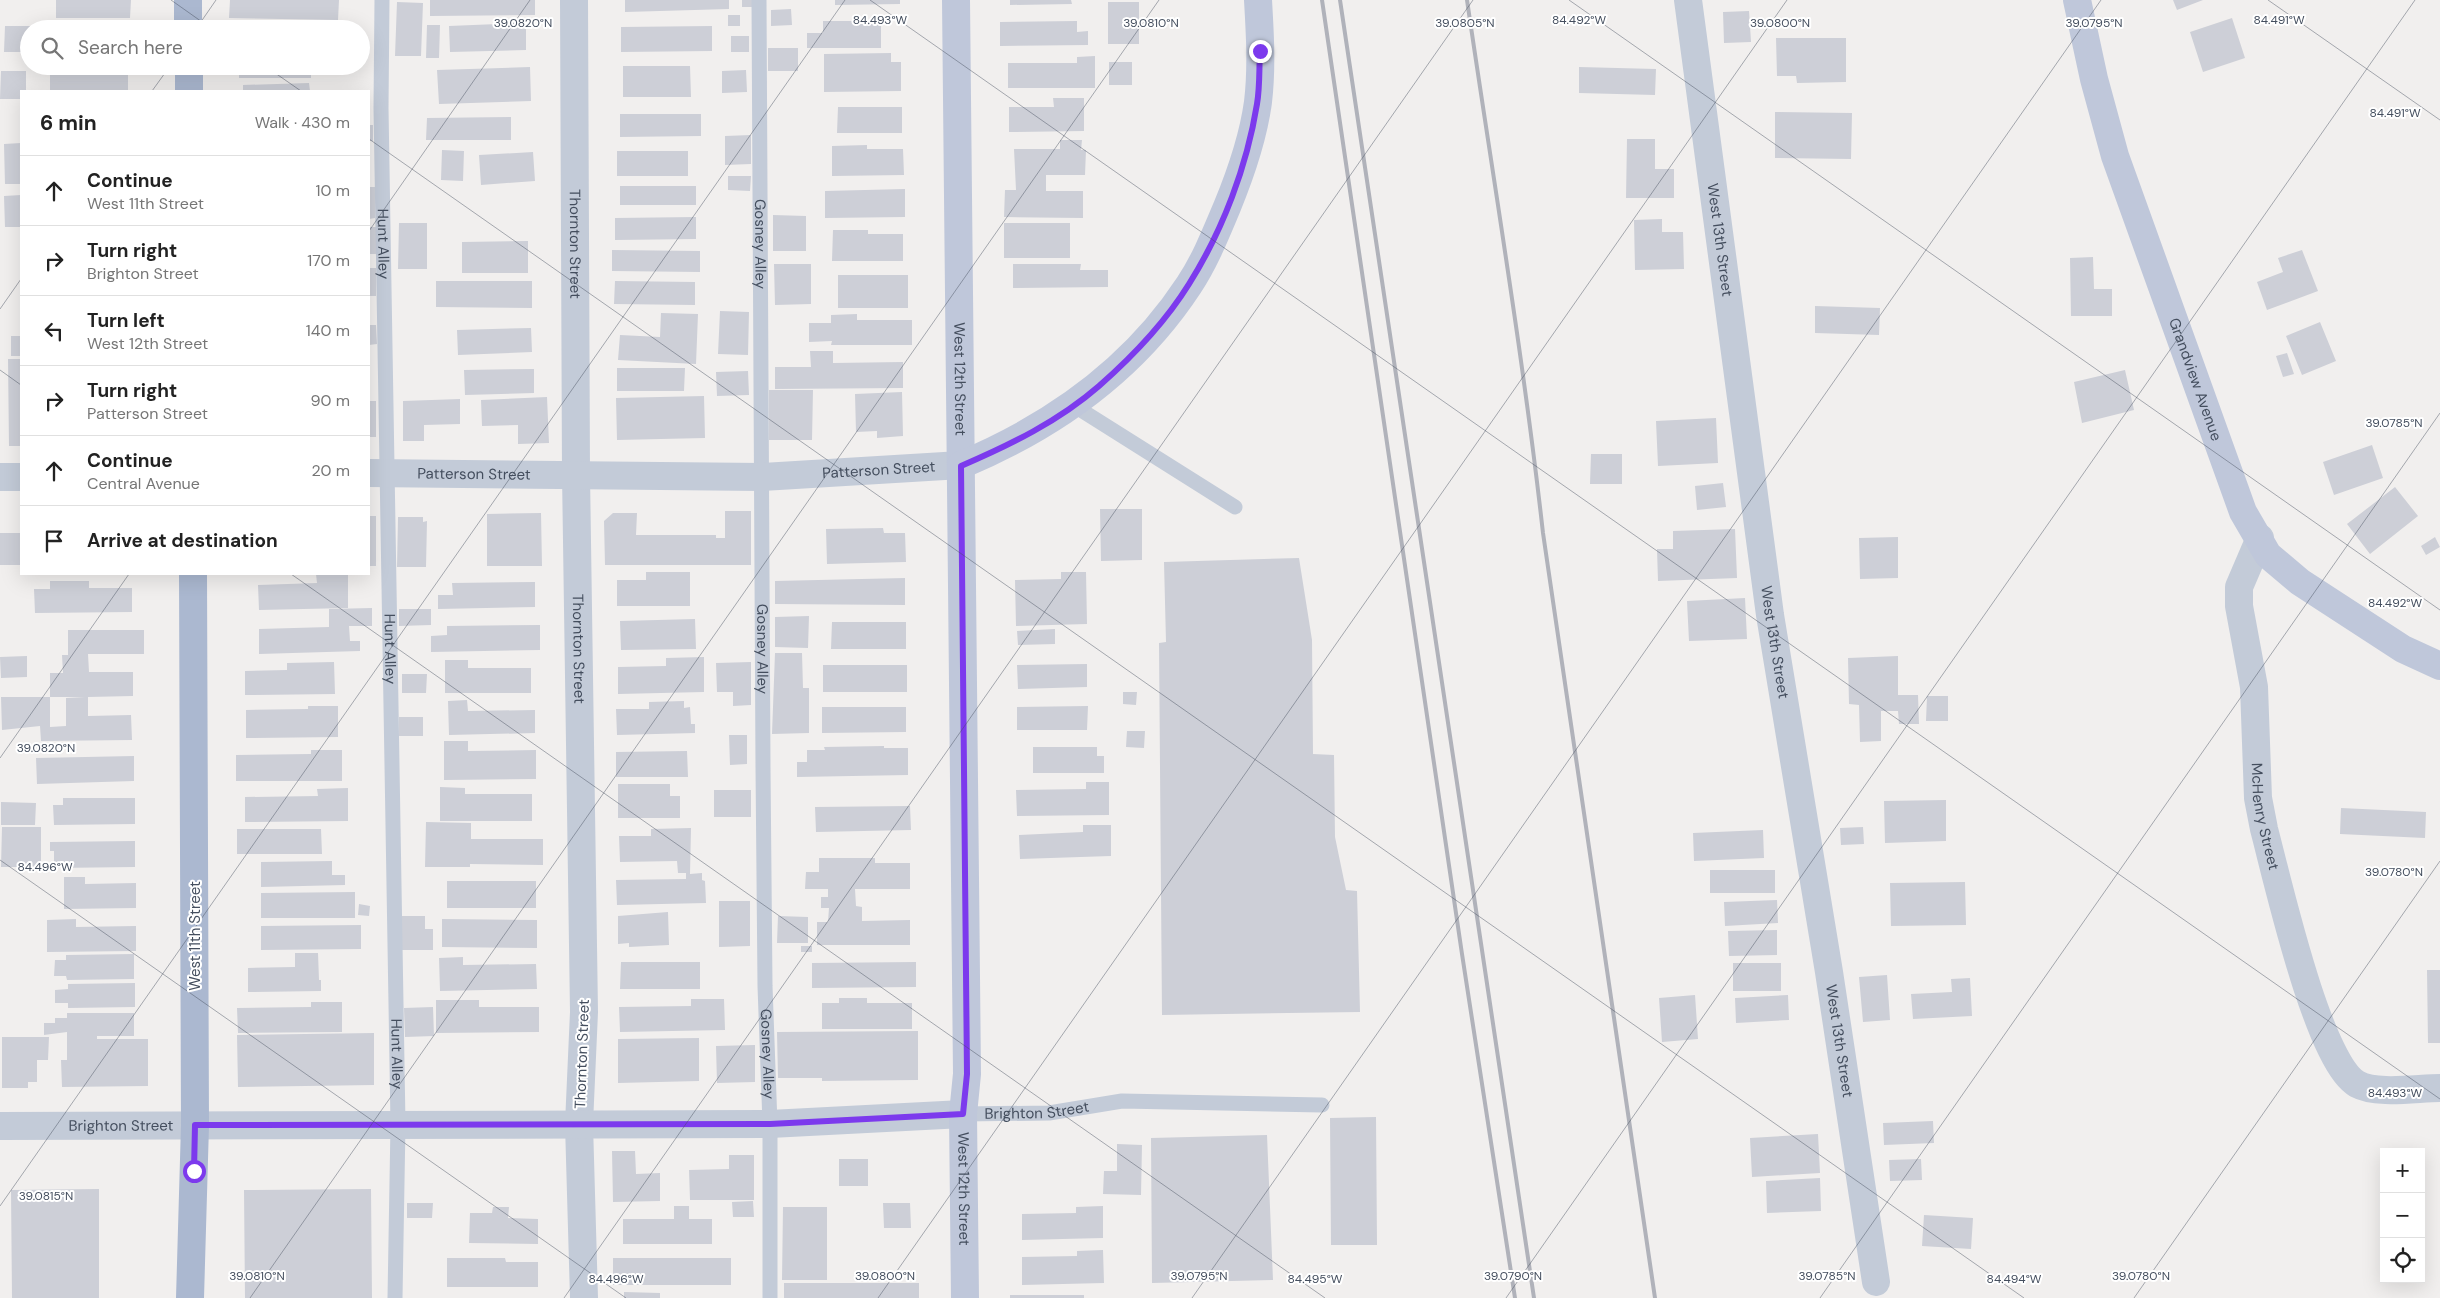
<!DOCTYPE html>
<meta charset="utf-8">
<style>
:root{--surface:#fff;--page:#f6f6f6;--text:#222;--muted:#767676;--line:#e0e0e0}
body{margin:0;font-family:"DM Sans",sans-serif;background:var(--page);color:var(--text)}
.controls{position:absolute;right:15px;bottom:15px;display:grid;overflow:hidden;border-radius:0px;box-shadow:0 5px 20px #0002}
.controls button{width:45px;height:45px;display:grid;place-items:center;padding:0;border:0;border-bottom:1px solid var(--line);background:var(--surface);color:var(--text);font:25px sans-serif}
.stop{position:absolute;width:15px;height:15px;margin:-11px;border:4px solid #7c3aed;border-radius:50%;background:#fff}
.stop.end{background:#7c3aed;border-color:#fff;box-shadow:0 1px 5px #0008}
.list{margin:0;padding:0;list-style:none}
h2{display:flex;justify-content:space-between;align-items:center;height:65px;margin:0;padding:0 20px;font-size:21px}
h2 small{font-size:16px;font-weight:400;color:var(--muted)}
.list li{display:grid;grid-template-columns:32px 1fr auto;gap:15px;align-items:center;box-sizing:border-box;height:70px;padding:0 20px;border-top:1px solid var(--line)}
.list b{display:block;font-size:19px;white-space:nowrap}
.list p{margin:0;font-size:16px;white-space:nowrap;color:var(--muted)}
.list em{font-size:16px;font-style:normal;color:var(--muted)}
.icon{flex:none;width:28px;height:28px;fill:none;stroke:currentColor;stroke-width:2;stroke-linecap:round;stroke-linejoin:round}
.map{position:relative;flex:none;width:2440px;height:1298px;overflow:hidden}
.search{position:absolute;background:var(--surface);box-shadow:0 5px 20px #0002;left:20px;top:20px;width:350px;height:55px;display:flex;align-items:center;gap:12px;box-sizing:border-box;padding:0 18px;border-radius:28px;color:var(--muted);font-size:19px}
.panel{position:absolute;background:var(--surface);box-shadow:0 5px 20px #0002;left:20px;top:90px;width:350px;height:485px;border-radius:0px}
.map>svg:first-child{display:block}
.building{fill:#cdcfd7}
.lines{fill:none;stroke-linecap:round;stroke-linejoin:round}
.lane{stroke:#c3cbd8;stroke-width:15}
.street{stroke:#c3cbd8;stroke-width:28}
.secondary{stroke:#bfc7da;stroke-width:28}
.primary{stroke:#abb8d0;stroke-width:28}
.rail{stroke:#b0b2ba;stroke-width:4}
.route{stroke:#7c3aed;stroke-width:6}
.ticks{fill:none;stroke:#444e5e;stroke-width:1;stroke-opacity:0.45}
.labels{text-anchor:middle;dominant-baseline:central;stroke-width:4;stroke-linejoin:round;paint-order:stroke}
.street-label{font-size:15px;fill:#444e5e;stroke:#fff}
.ticks-label{font-size:12px;text-anchor:middle;fill:#444e5e;stroke:#fff;stroke-width:4;stroke-linejoin:round;paint-order:stroke}
</style>
<div class="map">
<svg width="2440" height="1298" viewBox="0 0 2440 1298">
<rect width="100%" height="100%" fill="#f1efee"/>
<path class="building" d="M56,0H131L130,18H56Z
M230,0H339L338,20L229,18Z
M430,0H535V15L430,16Z
M625,0H729V9L625,12Z
M742,0H753V7H742Z
M835,0H900V4L835,5Z
M1010,0H1071L1072,4L1010,5Z
M2173,0H2203L2177,10Z
M397,2L423,3L421,56H395Z
M1108,2H1139V44H1108Z
M791,9L792,25L771,26V10Z
M1749,11L1751,42L1724,43L1723,12Z
M728,15H740V26H728Z
M2232,18L2245,58L2203,72L2190,32Z
M823,21H881V48H807V33H823Z
M1077,21V32L1088,31V45L1000,46V22Z
M317,23V29H230V26Z
M526,23V50L450,52L449,26Z
M427,25H440L439,58H426Z
M5,26H30L29,52H4Z
M712,26V51L621,52V27Z
M731,36H749V52H731Z
M1776,38H1846V82L1797,83L1796,76H1777Z
M768,48H798V71H768Z
M891,53V62H901V91L824,92V54Z
M1095,56V88H1008V63H1077V57Z
M1109,62H1132V85H1109Z
M239,66H311V78H239Z
M623,66H690L691,97H623Z
M530,67L531,101L439,104L437,70Z
M1579,67L1656,69L1655,95L1579,93Z
M746,70L747,92L722,93V71Z
M1,71H26V91H21V99H0Z
M128,72V91H50V74Z
M309,83L310,91H243V85Z
M1053,98H1084V131L1009,132V107H1054Z
M838,107H902V133H837Z
M1775,112L1852,113L1851,159L1775,158Z
M620,114H701V136L620,137Z
M511,117V140H426L427,118Z
M369,125H373V141H369Z
M751,135V164L725,165V136Z
M1627,139H1655V169H1674V198H1626Z
M1060,140H1082L1081,150H1086L1085,175H1046V191H1083V218L1004,217L1005,190H1016L1014,149H1060Z
M21,143V184H5L4,144Z
M867,145V149H903L904,175L832,176V146Z
M442,150L464,151L463,181L441,180Z
M617,151H688V176H617Z
M533,152L535,181L481,185L479,155Z
M728,176H751L750,191L728,190Z
M620,186H696V205H620Z
M369,187H375V218L369,219Z
M905,189V217L825,218V191Z
M21,195V227H5L4,196Z
M773,215L806,216V251H773Z
M696,217V239L615,240V218Z
M1662,219V232H1683L1684,269L1635,270L1634,220Z
M399,223H427V269H398Z
M1004,223H1070V258H1004Z
M369,227H377V254H369Z
M833,230H868V234H903V261H832Z
M528,241V273H462V242Z
M612,250L700,251V272L612,271Z
M2302,250L2318,291L2267,310L2257,282L2283,272L2278,258Z
M2093,257L2094,289H2112V316H2071L2070,258Z
M774,264H811V304L775,305Z
M1013,264H1081L1080,270H1108V287L1013,288Z
M369,268H376V296H369Z
M838,275H908V308H838Z
M436,281H532V308L436,307Z
M615,281L695,282V305L614,304Z
M1815,306L1880,308L1879,335L1815,333Z
M720,311L749,312L748,355L718,354Z
M661,313L698,314L696,364L618,360L620,335L660,337Z
M857,314V320H912V345H831L832,341L809,342V323H831V315Z
M2320,322L2336,361L2302,375L2286,336Z
M369,325H376L377,344L369,345Z
M531,328L532,352L458,355L457,330Z
M11,336H21V356H11Z
M810,351H833V363L903,362V388L775,389V367H811Z
M2287,353L2294,374L2283,377L2276,356Z
M8,359H21V446H9Z
M617,368H685L684,391H617Z
M534,369V393L465,395L464,370Z
M2125,370L2134,410L2082,423L2074,382Z
M748,371L749,395L717,396L716,372Z
M769,390H813L812,440H769Z
M902,392L903,436L877,438V431L856,432L855,394Z
M704,396L705,438L617,440L616,398Z
M547,397L549,443L518,444V425L482,426L481,400Z
M460,399V424L424,425V441H403V401Z
M369,401H376V437H369Z
M1716,418L1718,463L1658,466L1656,421Z
M2372,445L2383,478L2334,495L2323,462Z
M1591,454H1622V484H1590Z
M1723,483L1726,507L1697,510L1695,486Z
M2395,487L2418,516L2370,554L2347,524Z
M1100,509H1142V560L1101,561Z
M725,511H751V565H605L604,521L613,513H637L636,535H716V538H725Z
M541,513L542,566H487V514Z
M369,516H376V566H369Z
M398,517H423V522L427,521L426,567H397Z
M883,528L884,533H905L906,562L827,564L826,529Z
M1735,529L1737,578L1658,581L1657,549H1673V531Z
M0,533H21V565H0Z
M1898,537V578L1860,579L1859,538Z
M2435,537L2440,547L2426,555L2421,546Z
M1299,558L1312,640L1313,754L1334,755L1335,837L1346,890L1357,891L1360,1012L1162,1015L1159,643L1166,642L1164,562Z
M646,572H690V606H617V580H646Z
M1061,572H1086L1087,624L1016,626L1015,580L1061,579Z
M316,574H348V608L259,610L258,585L317,583Z
M905,578V605L775,604V581Z
M50,581H89V588H132V612L35,613L34,589H50Z
M535,582V607L438,609V595H453L452,583Z
M1745,598L1747,639L1689,641L1687,601Z
M372,608V626H349L350,641H360V651L259,654V629L329,627V609Z
M399,609H431V625L399,626Z
M809,616L808,648L775,647V617Z
M695,619L696,649L621,650L620,621Z
M832,622H906V649H831Z
M540,625V650L431,652V636L447,635V626Z
M1055,629V644L1018,645L1017,631Z
M68,630H144V654H88L89,672H133V696L88,697V716L131,715L132,740L41,741L40,726L2,730L1,697H50V727L66,726V698L85,697H50V673H63L62,655H68Z
M775,653H802L803,688H809V733L772,734Z
M27,656V677L1,678L0,657Z
M1898,656V695H1918L1919,724H1899L1898,711H1881V741L1860,742L1859,705L1849,704L1848,658Z
M704,657V692L618,694V667L666,666V658Z
M445,660H468V668H531V693H445Z
M334,662L335,694L245,695V671L287,670V663Z
M751,662V705L733,706V692H717L716,663Z
M1087,664V687L1018,689L1017,665Z
M823,665H907V692H823Z
M402,674H427L426,693H402Z
M1123,692H1137L1136,705L1123,704Z
M1927,696H1948V721H1926Z
M467,700L468,711L535,710V733L449,735L448,701Z
M684,701V708L690,707L691,724H695V733L617,735L616,709H649V702Z
M308,706H338V737L246,738V710L308,709Z
M1088,706L1087,730H1017V707Z
M822,707H906V732L822,733Z
M399,717H423V736H399Z
M1127,731H1145L1144,748L1126,747Z
M729,735H747V764L730,765Z
M444,741H468V751L536,750V779L444,780Z
M884,746V748H908V775L797,777V762H807V750H825L824,747Z
M1033,747H1097V756H1104V773H1033Z
M311,750H342V781H236V755L311,754Z
M687,751L688,777H616V752Z
M134,756V781L37,784L36,758Z
M1086,782H1109V815L1017,816L1016,790L1086,789Z
M618,784H670V796H680V818H618Z
M440,787L465,788V794H532V821H440Z
M348,788V821L245,822V797L318,796L317,789Z
M714,790H751V817H714Z
M63,798H135V824L54,825L53,805H63Z
M1946,800V841L1885,843L1884,801Z
M1,802L36,803L35,825H1Z
M910,806L911,830L816,832L815,807Z
M2341,808L2426,812L2425,838L2340,834Z
M426,822L471,823V839H543V865L470,864V867H425Z
M1083,825H1111V856L1020,859L1019,835L1083,832Z
M2,827H41V867H1Z
M1863,827L1864,844L1841,845L1840,828Z
M691,828L690,874L702,873V880L705,881L706,903L617,905L616,880L686,879V873H678L677,861L620,862L619,836H651V829Z
M237,829H321L322,854H237Z
M1763,830L1764,858L1694,861L1693,833Z
M135,841V867L54,868V851H50V842Z
M819,858H875V863H910V889H855L856,906L862,907V921L910,920V945H817V922H828L829,908H821V897H828V889H805L806,872H819Z
M332,861V875H345V885L261,887V862Z
M1710,870H1775V893H1710Z
M64,877H85V884L136,883V908L64,909Z
M447,881H536V908H447Z
M1965,882L1966,925L1891,926L1890,883Z
M355,892V918H261V893Z
M1777,900L1778,923L1725,926L1724,902Z
M719,901H750V946L719,947Z
M359,904L370,906L369,916L358,915Z
M668,912L669,945L629,947V943L618,944V916Z
M400,916H425V929H433V950H400Z
M778,916L808,917V943H777Z
M76,919V927L136,926V951L47,952V920Z
M442,919L537,920V948L442,947Z
M361,925V949L261,950V926Z
M1777,930V955L1729,956L1728,931Z
M801,946H812V952H801Z
M295,953H318L319,980H321V991L248,992V968L295,967Z
M134,954V979L67,980L66,976H54L55,960H66V955Z
M463,957V965L536,964L537,989L440,991L439,958Z
M621,962H700V989H620Z
M916,962V987L812,988V963Z
M1733,963H1781V991H1733Z
M2427,970H2440V1043H2428Z
M1887,975L1890,1020L1863,1022L1859,977Z
M1970,978L1972,1016L1913,1019L1911,994L1952,992L1951,979Z
M135,983V1007L68,1008V1003H55V990L68,989V984Z
M1695,995L1698,1039L1662,1042L1659,998Z
M1788,995L1789,1020L1736,1023L1735,998Z
M839,998H867V1003H912V1029H822V1003H839Z
M691,999H724L725,1030L620,1032L619,1007L691,1006Z
M436,1000H479V1007H539V1032L436,1033Z
M311,1002H342V1032L238,1033L237,1008L311,1007Z
M433,1007L434,1036L405,1037L404,1008Z
M67,1013H134V1036H97V1039H148V1086L62,1087L61,1060H67V1032L44,1035V1023H55V1018H67Z
M918,1031V1080L822,1081V1078H778L777,1032Z
M374,1033V1085L238,1087L237,1035Z
M2,1037H49L48,1060H37V1082H28V1088H2Z
M699,1038V1081L618,1083V1039Z
M755,1045V1082L717,1083L716,1046Z
M1376,1117L1377,1245H1331L1330,1118Z
M1933,1121L1934,1143L1884,1145L1883,1123Z
M1818,1134L1820,1173L1752,1177L1750,1138Z
M1267,1135L1273,1280L1152,1283L1151,1138Z
M1117,1144L1142,1145L1141,1195L1103,1194L1104,1171H1117Z
M612,1151H635L636,1174L660,1173V1201L613,1202Z
M729,1155H754V1200H690L689,1170L729,1169Z
M839,1159H868V1186H839Z
M1921,1159L1922,1180L1890,1181L1889,1160Z
M1820,1178L1821,1211L1767,1213L1766,1181Z
M99,1189V1298H12L11,1190Z
M371,1189L372,1298H245L244,1190Z
M753,1201L754,1217H733L732,1202Z
M407,1203H433L432,1218H407Z
M883,1203H910L911,1228H884Z
M674,1206H689V1219H712V1244H623V1219H674Z
M1103,1206V1238L1022,1240V1214L1076,1213V1207Z
M493,1207H509L508,1218L538,1219V1244L469,1243L470,1213H492Z
M783,1207H827V1280H782Z
M1924,1215L1973,1218L1971,1249L1922,1246Z
M1103,1250L1104,1283L1022,1285V1257L1077,1256V1251Z
M447,1258H505L506,1262H538V1287H447Z
M613,1258H731V1285H613Z
M784,1283H919V1298H784Z
M624,1292L660,1293V1298H624Z
M1010,1295H1084V1298H1010Z"/>
<g class="lines">
<g class="lane">
<path id="s1" d="M382,0L381,108L398,1124L395,1298"/>
<path id="s2" d="M759,0L763,767L765,986L770,1124V1298"/>
<path d="M1073,405L1235,507"/>
<path id="s3" d="M963,1114L1049,1113L1122,1101L1322,1105"/>
</g>
<g class="street">
<path id="s4" d="M574,0L576,474L584,1012L579,1124L584,1298"/>
<path id="s5" d="M1688,0L1770,615L1829,972L1876,1282"/>
<path id="s6" d="M369,473L762,477L961,465"/>
<path d="M0,477H21"/>
<path id="s7" d="M2260,538L2239,587V606L2254,687L2258,798L2264,829C2277,878 2318,1062 2357,1084C2377,1095 2417,1088 2440,1088"/>
<path id="s8" d="M0,1126L770,1124L963,1114"/>
</g>
<g class="secondary">
<path id="s9" d="M956,0L967,1074L963,1114L965,1298"/>
<path id="s10" d="M2077,0L2094,79L2115,156L2243,512L2268,555L2300,582L2403,649L2440,666"/>
<path d="M961,465C1052,427 1134,369 1189,285C1205,261 1216,233 1227,207C1241,173 1253,139 1258,102C1262,68 1260,34 1258,0"/>
</g>
<path class="primary" d="M188,0V29
M189,66V91
M190,1298L195,1125L193,574"/>
<path class="rail" d="M1322,0L1462,954L1515,1298
M1340,0L1534,1298
M1467,0C1493,178 1523,355 1543,533L1655,1298"/>
</g>
<g class="lines">
<path class="route" d="M194,1171L195,1125L770,1124L963,1114L967,1074L961,466C1010,445 1059,421 1099,386C1132,357 1166,321 1189,284C1223,230 1247,166 1257,104C1260,87 1259,69 1260,51"/>
</g>
<path class="ticks" d="M171,0L212,29M870,0L2440,1099M1569,0L2440,610M2268,0L2440,120M196,29L216,0M265,66L301,91M152,91L170,66M369,139L2024,1298M369,231L530,0M0,309L21,279M0,370L21,385M291,574L1325,1298M0,758L129,574M0,860L626,1298M0,1206L845,0M250,1298L1159,0M564,1298L1473,0M878,1298L1787,0M1192,1298L2101,0M1506,1298L2415,0M1820,1298L2440,413M2134,1298L2440,861"/>
<g class="labels">
<g class="street-label">
<text stroke="none"><textPath href="#s5" startOffset="242">West 13th Street</textPath></text>
<text stroke="none"><textPath href="#s1" startOffset="244">Hunt Alley</textPath></text>
<text stroke="none"><textPath href="#s4" startOffset="244">Thornton Street</textPath></text>
<text stroke="none"><textPath href="#s2" startOffset="244">Gosney Alley</textPath></text>
<text stroke="none"><textPath href="#s9" startOffset="379">West 12th Street</textPath></text>
<text stroke="none"><textPath href="#s10" startOffset="398">Grandview Avenue</textPath></text>
<text stroke="none"><textPath href="#s6" startOffset="510">Patterson Street</textPath></text>
<text stroke="none"><textPath href="#s6" startOffset="105">Patterson Street</textPath></text>
<text stroke="none"><textPath href="#s5" startOffset="648">West 13th Street</textPath></text>
<text stroke="none"><textPath href="#s1" startOffset="649">Hunt Alley</textPath></text>
<text stroke="none"><textPath href="#s4" startOffset="649">Thornton Street</textPath></text>
<text stroke="none"><textPath href="#s2" startOffset="649">Gosney Alley</textPath></text>
<text stroke="none"><textPath href="#s7" startOffset="285">McHenry Street</textPath></text>
<text transform="translate(195 936) rotate(-90)">West 11th Street</text>
<text stroke="none"><textPath href="#s5" startOffset="1052">West 13th Street</textPath></text>
<text stroke="none"><textPath href="#s1" startOffset="1054">Hunt Alley</textPath></text>
<text transform="translate(582 1054) rotate(-88)">Thornton Street</text>
<text stroke="none"><textPath href="#s2" startOffset="1054">Gosney Alley</textPath></text>
<text stroke="none"><textPath href="#s3" startOffset="74">Brighton Street</textPath></text>
<text stroke="none"><textPath href="#s8" startOffset="121">Brighton Street</textPath></text>
<text stroke="none"><textPath href="#s9" startOffset="1189">West 12th Street</textPath></text>
</g>
</g>
<g class="ticks-label">
<text x="2279" y="24">84.491°W</text>
<text x="1579" y="24">84.492°W</text>
<text x="880" y="24">84.493°W</text>
<text x="523" y="27">39.0820°N</text>
<text x="1151" y="27">39.0810°N</text>
<text x="1465" y="27">39.0805°N</text>
<text x="1780" y="27">39.0800°N</text>
<text x="2094" y="27">39.0795°N</text>
<text x="2395" y="117">84.491°W</text>
<text x="2394" y="427">39.0785°N</text>
<text x="2395" y="607">84.492°W</text>
<text x="46" y="752">39.0820°N</text>
<text x="45" y="871">84.496°W</text>
<text x="2394" y="876">39.0780°N</text>
<text x="2395" y="1097">84.493°W</text>
<text x="46" y="1200">39.0815°N</text>
<text x="257" y="1280">39.0810°N</text>
<text x="885" y="1280">39.0800°N</text>
<text x="1199" y="1280">39.0795°N</text>
<text x="1513" y="1280">39.0790°N</text>
<text x="1827" y="1280">39.0785°N</text>
<text x="2141" y="1280">39.0780°N</text>
<text x="616" y="1283">84.496°W</text>
<text x="1315" y="1283">84.495°W</text>
<text x="2014" y="1283">84.494°W</text>
</g>
</svg>
<div class="controls">
<button>+</button>
<button>−</button>
<button><svg class="icon" aria-label="locate" viewBox="0 0 24 24"><circle cx="12" cy="12" r="6"/><path d="M12 2v4M12 18v4M2 12h4M18 12h4"/></svg></button>
</div>
<div class="stop" style="left:194px;top:1171px"></div>
<div class="stop end" style="left:1260px;top:51px"></div>
<div class="search"><svg class="icon" aria-label="search" viewBox="0 0 24 24"><circle cx="10" cy="10" r="6"/><path d="M15 15l6 6"/></svg>Search here</div>
<section class="panel">
<h2>6 min<small>Walk · 430 m</small></h2>
<ul class="list">
<li><svg class="icon" aria-label="ahead" viewBox="0 0 24 24"><path d="M12 20V5M6 11l6-6 6 6"/></svg><div><b>Continue</b><p>West 11th Street</p></div><em>10 m</em></li>
<li><svg class="icon" aria-label="right" viewBox="0 0 24 24"><path d="M7 20v-9h11M14 6l5 5-5 5"/></svg><div><b>Turn right</b><p>Brighton Street</p></div><em>170 m</em></li>
<li><svg class="icon" aria-label="left" viewBox="0 0 24 24"><path d="M17 20v-9H6M10 6l-5 5 5 5"/></svg><div><b>Turn left</b><p>West 12th Street</p></div><em>140 m</em></li>
<li><svg class="icon" aria-label="right" viewBox="0 0 24 24"><path d="M7 20v-9h11M14 6l5 5-5 5"/></svg><div><b>Turn right</b><p>Patterson Street</p></div><em>90 m</em></li>
<li><svg class="icon" aria-label="ahead" viewBox="0 0 24 24"><path d="M12 20V5M6 11l6-6 6 6"/></svg><div><b>Continue</b><p>Central Avenue</p></div><em>20 m</em></li>
<li><svg class="icon" aria-label="arrive" viewBox="0 0 24 24"><path d="M6 21V4h12l-3 4 3 4H6"/></svg><div><b>Arrive at destination</b></div></li>
</ul>
</section>
</div>
